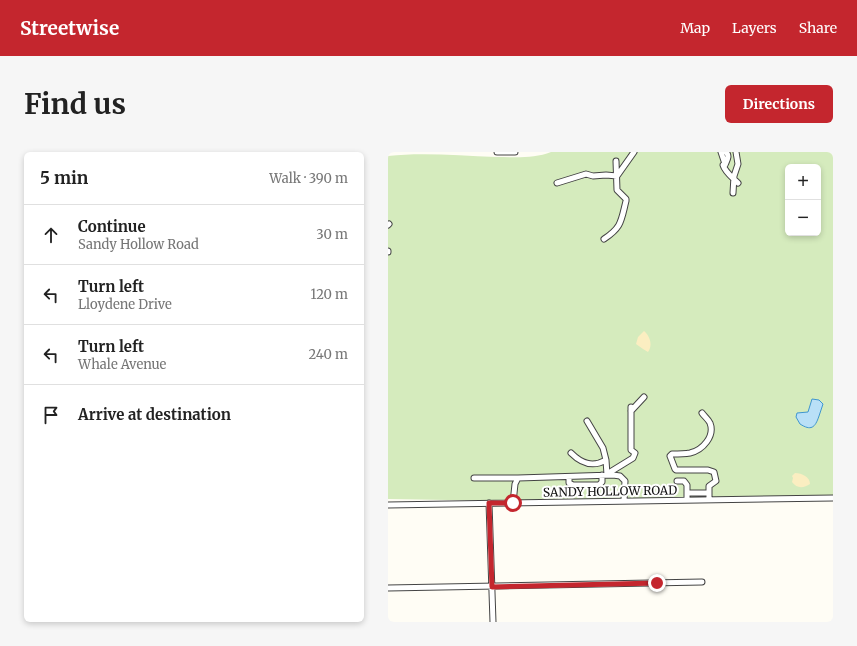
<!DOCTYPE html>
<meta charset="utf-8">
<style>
:root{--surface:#fff;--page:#f6f6f6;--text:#222;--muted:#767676;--line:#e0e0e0;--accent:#c4262e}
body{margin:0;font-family:Merriweather,serif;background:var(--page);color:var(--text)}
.controls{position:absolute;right:12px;top:12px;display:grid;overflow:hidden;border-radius:6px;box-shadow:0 2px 6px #0003}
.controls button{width:36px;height:36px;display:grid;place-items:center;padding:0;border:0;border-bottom:1px solid var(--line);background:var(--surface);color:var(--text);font:20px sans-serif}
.stop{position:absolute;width:12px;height:12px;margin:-9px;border:3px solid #c4262e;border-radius:50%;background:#fff}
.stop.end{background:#c4262e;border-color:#fff;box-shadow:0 1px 4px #0008}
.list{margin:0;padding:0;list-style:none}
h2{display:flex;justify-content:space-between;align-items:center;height:52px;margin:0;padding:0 16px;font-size:17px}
h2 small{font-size:13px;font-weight:400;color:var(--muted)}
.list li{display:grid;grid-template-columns:26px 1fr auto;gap:12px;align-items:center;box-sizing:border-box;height:60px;padding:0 16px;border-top:1px solid var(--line)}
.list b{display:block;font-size:15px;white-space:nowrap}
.list p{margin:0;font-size:13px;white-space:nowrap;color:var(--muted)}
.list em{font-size:13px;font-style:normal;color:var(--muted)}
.icon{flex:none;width:22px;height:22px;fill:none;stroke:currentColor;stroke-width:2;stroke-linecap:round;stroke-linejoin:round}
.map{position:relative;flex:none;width:445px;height:470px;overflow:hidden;border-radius:6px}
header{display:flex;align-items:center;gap:24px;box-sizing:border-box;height:56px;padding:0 20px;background:var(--accent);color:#fff}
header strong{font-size:19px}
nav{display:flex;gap:22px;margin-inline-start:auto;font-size:14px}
.intro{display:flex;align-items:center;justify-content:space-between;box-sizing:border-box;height:96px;padding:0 24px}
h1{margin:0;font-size:28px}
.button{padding:10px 18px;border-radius:6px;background:var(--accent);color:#fff;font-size:14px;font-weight:700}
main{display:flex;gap:24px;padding:0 24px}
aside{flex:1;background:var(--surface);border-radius:6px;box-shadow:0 2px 6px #0003}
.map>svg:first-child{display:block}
.green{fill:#d5ebbd;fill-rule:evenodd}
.sand{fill:#fbeec1}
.water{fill:#b9e0f7;stroke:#3f96cf}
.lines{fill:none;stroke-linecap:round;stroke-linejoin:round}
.minor-casing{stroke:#444;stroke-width:7}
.minor{stroke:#fff;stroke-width:5}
.route{stroke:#c4262e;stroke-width:5}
.labels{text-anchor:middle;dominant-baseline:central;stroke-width:4;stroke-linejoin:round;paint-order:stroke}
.street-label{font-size:12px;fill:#111;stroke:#fff}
</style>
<header>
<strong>Streetwise</strong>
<nav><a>Map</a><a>Layers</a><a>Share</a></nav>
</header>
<div class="intro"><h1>Find us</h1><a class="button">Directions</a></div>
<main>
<aside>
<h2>5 min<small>Walk · 390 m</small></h2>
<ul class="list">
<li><svg class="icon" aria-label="ahead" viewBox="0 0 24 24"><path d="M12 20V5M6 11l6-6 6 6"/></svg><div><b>Continue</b><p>Sandy Hollow Road</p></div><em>30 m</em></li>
<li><svg class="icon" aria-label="left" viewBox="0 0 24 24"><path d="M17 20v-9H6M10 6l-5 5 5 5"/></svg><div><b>Turn left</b><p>Lloydene Drive</p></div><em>120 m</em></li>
<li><svg class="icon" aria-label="left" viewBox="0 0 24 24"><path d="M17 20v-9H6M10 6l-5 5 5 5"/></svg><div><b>Turn left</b><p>Whale Avenue</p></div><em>240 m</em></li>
<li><svg class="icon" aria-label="arrive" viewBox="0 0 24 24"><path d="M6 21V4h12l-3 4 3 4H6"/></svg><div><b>Arrive at destination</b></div></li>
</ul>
</aside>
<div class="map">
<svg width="445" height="470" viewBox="0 0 445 470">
<rect width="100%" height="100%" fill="#fffdf5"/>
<path class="green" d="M163,0H445V343L125,349L0,347V4C36,0 72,4 108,5C125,5 146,7 163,0ZM400,15H430V81H400Z"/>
<path class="sand" d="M256,179C262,184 265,193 260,200L255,197L248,192L250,185Z
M407,321C414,321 422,325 422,332C416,336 409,337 404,330L405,326L404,324Z"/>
<path class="water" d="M424,247L431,248L435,252C434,256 432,260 431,264C427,276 423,279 412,272L408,265L409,261L420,260Z"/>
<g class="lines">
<defs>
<path id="minor" d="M109,0H127
M333,0L337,12
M338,0C342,4 339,8 337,13H335C337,20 344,25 350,31
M169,31L198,22L205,24L218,23L229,24L246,0
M345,41L346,24L350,12L348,0
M0,73L1,72
M216,87C234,75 233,69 238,49V47L229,38L228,9
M0,99V100
M243,259L256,245
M314,261C316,264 320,267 322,271C327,284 315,298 302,301C296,302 290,302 284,302L282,304L287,317L288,318H320L326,320L328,329L321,334V347
M183,301C193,311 204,316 218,308L215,296L199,269
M218,308L219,323
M219,322L245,306L247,301L243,298V255
M181,325V331L185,333H211L214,330V323
M86,326H130
M289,329H296L299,333V348
M299,341H321
M101,351L105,470
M125,351L127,332L130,326L225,323L232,324L237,329L236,348
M0,353L445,346
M0,436L314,430"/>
</defs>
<use href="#minor" class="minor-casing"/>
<use href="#minor" class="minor"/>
</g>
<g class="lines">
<path class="route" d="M125,351H101L104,435L269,431"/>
</g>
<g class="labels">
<g class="street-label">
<text transform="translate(222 339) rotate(-1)">SANDY HOLLOW ROAD</text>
</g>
</g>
</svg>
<div class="controls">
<button>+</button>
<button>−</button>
</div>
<div class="stop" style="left:125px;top:351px"></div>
<div class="stop end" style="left:269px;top:431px"></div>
</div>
</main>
